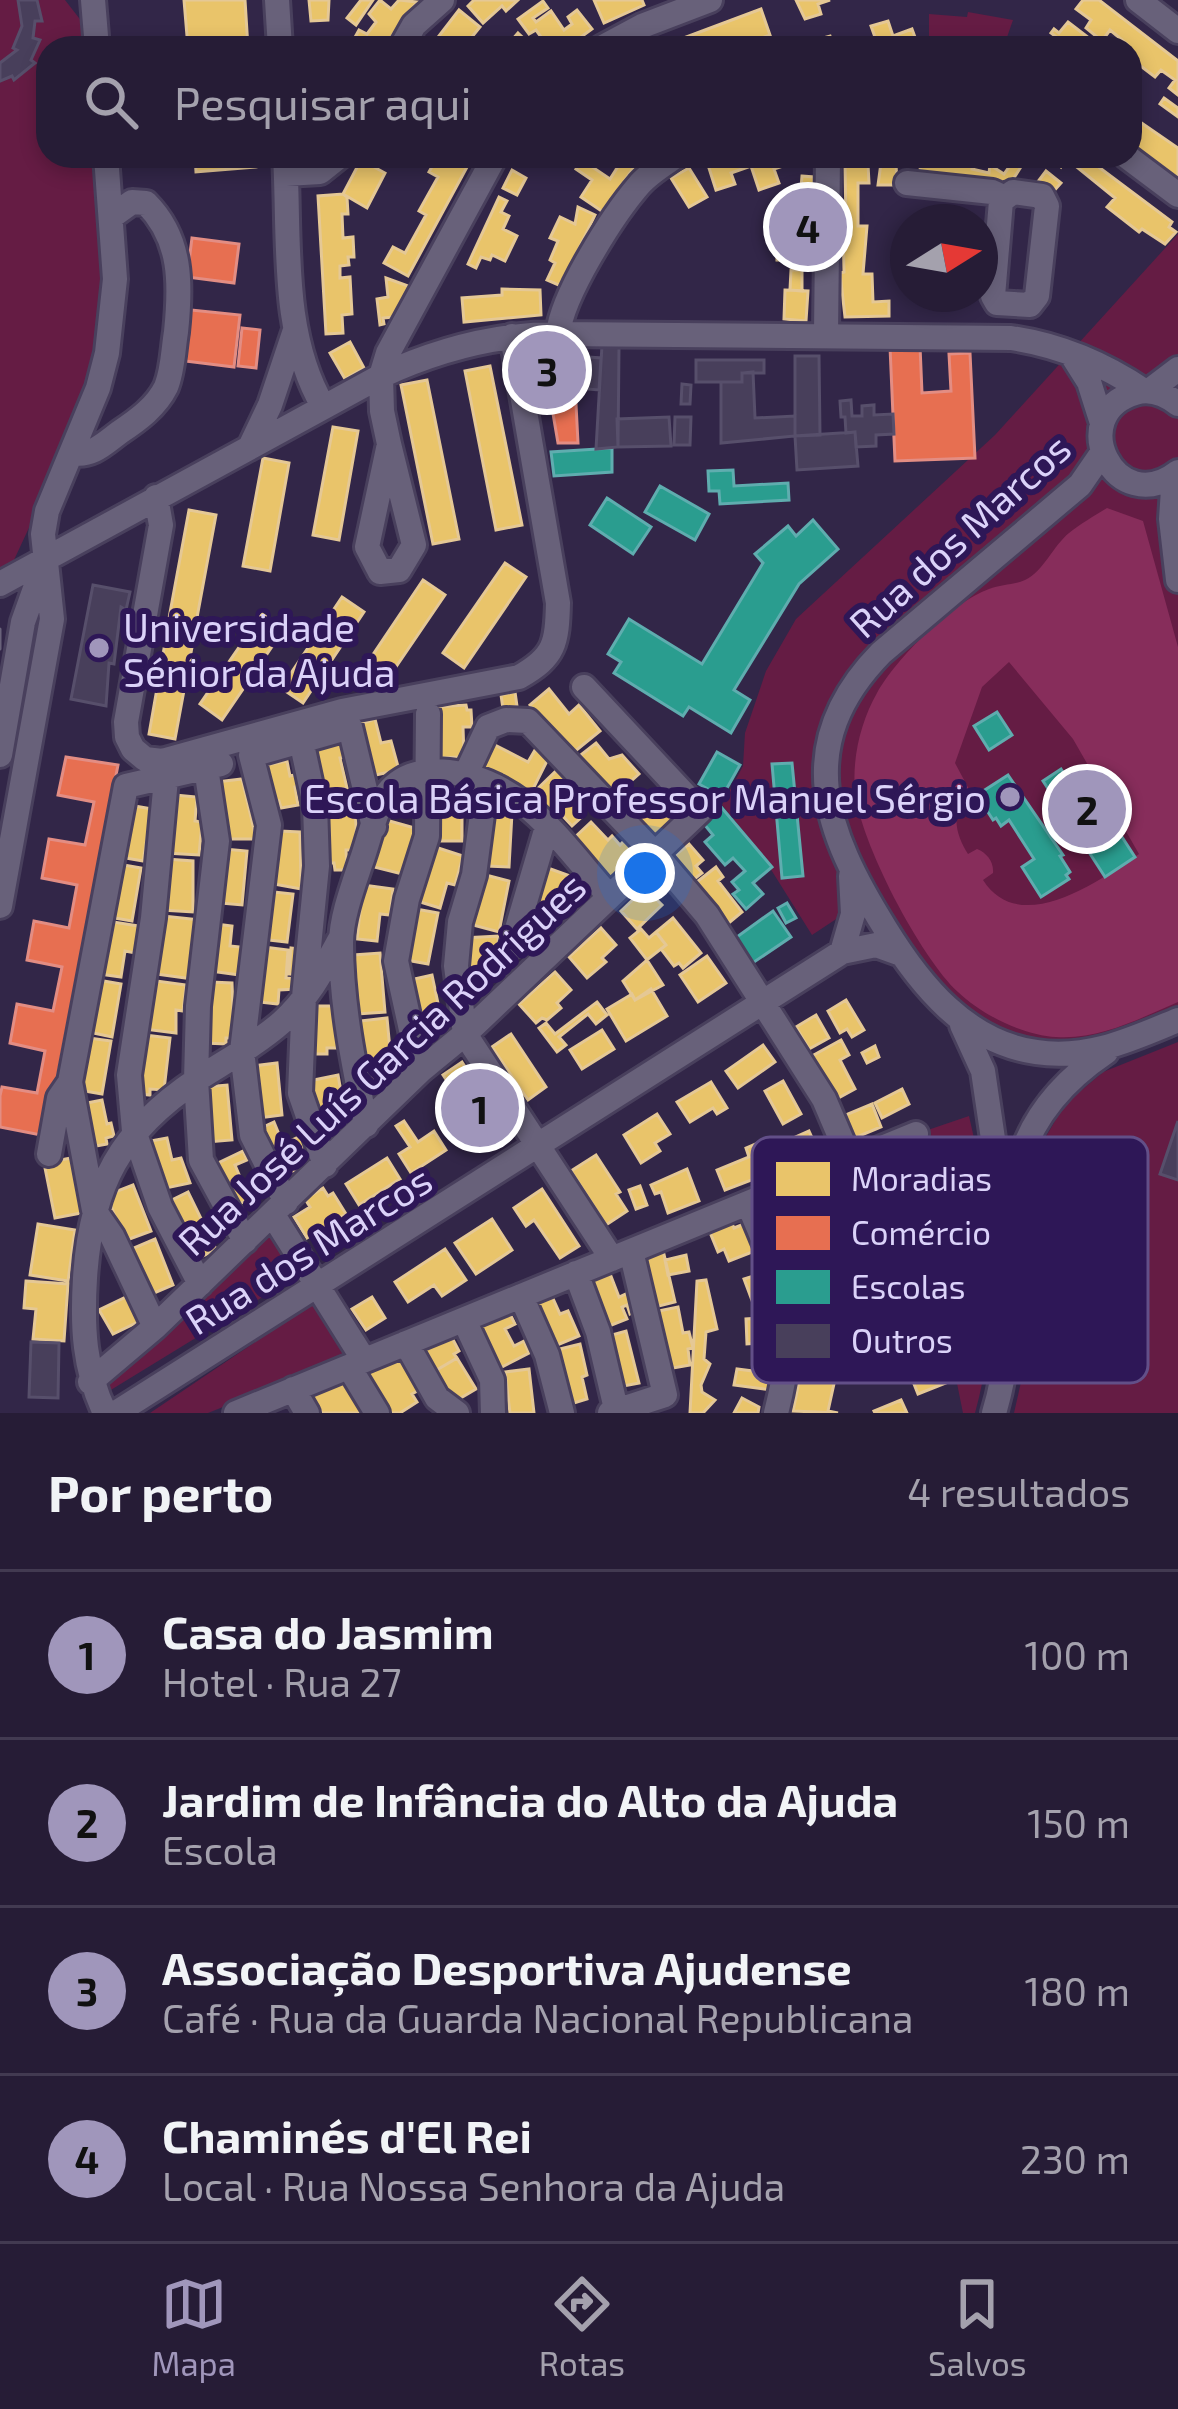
<!DOCTYPE html>
<html lang="pt">
<meta charset="utf-8">
<style>
:root{--surface:#261c36;--page:#322942;--text:#f1f3f6;--muted:#a4a1ad;--line:#423a51;--accent:#a096bb}
body{margin:0;font-family:"Exo 2",sans-serif;background:var(--page);color:var(--text)}
.compass{position:absolute;left:890px;top:204px;width:108px;height:108px;border-radius:50%;background:var(--surface);box-shadow:0 6px 18px #0003;rotate:79deg}
.you{position:absolute;left:645px;top:873px;width:42px;height:42px;margin:-30px;border:9px solid #fff;border-radius:50%;background:#1a73e8;box-shadow:0 0 0 18px #1a73e833}
.badge{display:grid;place-items:center;width:78px;height:78px;border-radius:50%;background:var(--accent);color:#111;font-size:39px;font-weight:700}
.pin{position:absolute;translate:-50% -50%;border:6px solid #fff;box-shadow:0 3px 12px #0006}
.list{margin:0;padding:0;list-style:none}
h2{display:flex;justify-content:space-between;align-items:center;height:156px;margin:0;padding:0 48px;font-size:51px}
h2 small{font-size:39px;font-weight:400;color:var(--muted)}
.list li{display:grid;grid-template-columns:78px 1fr auto;gap:36px;align-items:center;box-sizing:border-box;height:168px;padding:0 48px;border-top:3px solid var(--line)}
.list b{display:block;font-size:45px;white-space:nowrap}
.list p{margin:0;font-size:39px;white-space:nowrap;color:var(--muted)}
.list em{font-size:39px;font-style:normal;color:var(--muted)}
.icon{flex:none;width:66px;height:66px;fill:none;stroke:currentColor;stroke-width:2;stroke-linecap:round;stroke-linejoin:round}
.map{position:relative;flex:none;width:1178px;height:1413px;overflow:hidden}
.search{position:absolute;background:var(--surface);box-shadow:0 6px 18px #0003;left:36px;right:36px;top:36px;height:132px;display:flex;align-items:center;gap:30px;box-sizing:border-box;padding:0 42px;border-radius:36px;color:var(--muted);font-size:45px}
.sheet{height:828px;background:var(--surface)}
nav{display:flex;justify-content:space-around;align-items:center;box-sizing:border-box;height:168px;border-top:3px solid var(--line);background:var(--surface);font-size:33px;color:var(--muted)}
nav a{display:grid;justify-items:center;gap:6px}
nav .on{color:var(--accent)}
.map>svg:first-child{display:block}
.green{fill:#651c44}
.forest{fill:#872d5b;fill-rule:evenodd}
.homes{fill:#e9c46a;stroke:#e5c895;stroke-width:3}
.shops{fill:#e76f51;stroke:#e38d83;stroke-width:3}
.schools{fill:#2a9d8f;stroke:#5fadaf;stroke-width:3}
.building{fill:#483f5b;stroke:#574f6b;stroke-width:3}
.lines{fill:none;stroke-linecap:round;stroke-linejoin:round}
.minor-casing{stroke:#49405d;stroke-width:30}
.minor{stroke:#68617a;stroke-width:24}
.tram{stroke:#69627a;stroke-width:3}
.poi-dot{fill:#a096bb;stroke:#2e1757;stroke-width:4.5}
.labels{text-anchor:middle;dominant-baseline:central;stroke-width:12;stroke-linejoin:round;paint-order:stroke}
.street-label{font-size:39px;fill:#dbd2f9;stroke:#2e1757}
.poi-label{font-size:39px;fill:#dbd2f9;stroke:#2e1757;text-anchor:start}
.key{fill:#2e1757;stroke:#624f88;stroke-width:3}
.key-label{font-size:33px;fill:#dbd2f9}
</style>
<div class="map">
<svg width="1178" height="1413" viewBox="0 0 1178 1413">
<rect width="100%" height="100%" fill="#322648"/>
<path class="green" d="M0,0H65L86,27L92,48H48V156H99L110,289L91,394L14,560L0,568Z
M968,12L1013,20L1006,40L999,47L929,48V14L967,17Z
M1178,234V1021L1044,1054L931,991L868,898L812,935L758,849L722,805L743,766L745,733L766,671L796,619L995,435Z
M1178,1042V1413H1014L1033,1329L1025,1205L1035,1155L1065,1104L1103,1072Z
M969,1116C992,1213 1002,1316 975,1413H963L926,1230L865,1251L894,1344L862,1349L858,1294L839,1237L906,1215L894,1153L916,1134Z
M271,1225L300,1274L101,1396L109,1371Z
M316,1301L351,1356L208,1413H150Z"/>
<path class="forest" d="M1107,508L1143,521L1178,647V1002C1140,1018 1100,1040 1056,1037C1023,1035 982,1015 958,992C921,958 859,841 855,790C852,758 861,721 877,693C897,658 951,603 989,589C1001,584 1014,585 1025,580C1044,571 1053,546 1069,533C1080,524 1094,516 1107,508ZM1009,662L1073,739L1139,854C1099,881 1020,938 983,880L993,873C994,862 987,853 977,849L968,854C956,836 948,808 972,795L955,763L982,687Z"/>
<path class="homes" d="M184,0H245L248,48H188Z
M309,0H329L328,20L311,21Z
M361,0H373L356,25L347,18Z
M380,0L391,9L399,0L417,2L383,48H349L359,30L367,34L376,22L369,14Z
M474,0H518L506,11L502,6L483,23L468,6Z
M594,0H642L644,5L604,23Z
M796,0H830L818,4L821,14L805,19Z
M1083,0H1099L1178,61V95L1169,88L1175,80L1161,70L1155,77L1130,58V48H1124L1127,44L1110,30L1102,41L1086,28L1091,20L1076,9Z
M543,1L548,8L533,18L536,22L551,11L564,30L572,24L568,17L577,10L592,29L566,48H549L536,30L529,34L518,19Z
M761,9L770,35L734,48H666L665,45Z
M459,10L480,27L463,48H436L432,45Z
M888,21L897,48H858L876,40L871,26Z
M1068,22L1102,48H1060L1064,43L1051,33L1054,29L1059,33Z
M912,29L919,48H897L893,36Z
M518,33L534,48H505Z
M830,36L833,46L814,48L812,41Z
M1164,98L1178,108V117L1160,104Z
M1130,115L1178,148V182L1130,145Z
M195,156H255L256,167L196,172Z
M363,156H380L374,167L385,173L367,208L343,194Z
M438,156L453,160L455,156H473L408,276L384,263L393,247L405,253L426,215L419,211L438,177L429,172Z
M613,156L640,158L603,212L581,197L592,180L576,169L582,160L610,179L617,168L609,162Z
M734,156H790L792,163L774,169L779,183L759,190L751,166L731,173L735,184L716,190L708,165Z
M855,156H918L920,162L857,164Z
M921,156H962L961,162L972,163V169L989,173L990,165L1004,174L1016,157L1024,162L1007,189L950,182L951,175L920,171Z
M1047,156H1084L1172,222L1169,227L1176,232L1165,244L1142,229L1139,232L1107,207L1115,198L1067,159L1061,167Z
M881,163H896L897,185H878Z
M845,164H868L869,183H858V226H867L863,274H872L873,302L889,301V316L845,317L840,273L844,272L843,227H846Z
M689,168L707,197L689,207L671,178Z
M512,170L526,178L517,195L503,188Z
M1046,171L1061,183L1052,193L1037,183Z
M802,176L814,177V187H818L816,261L777,260V242H788L789,223H798Z
M343,194L347,197L348,214H342L343,238L353,237L354,257H348L349,265L340,266V278L350,277L352,314L342,315L343,333L326,334L318,196Z
M499,197L507,201L501,212L509,216L503,229L517,236L505,261L492,255L490,260L481,257L476,268L468,264Z
M578,207L595,215L561,286L547,280L555,263L550,260L558,241L550,238L560,217L575,224Z
M791,270H802V291L790,290Z
M386,278L411,287L394,317L383,318L384,324L380,325L377,299L388,297Z
M502,289L540,290L541,315L464,322L462,298L502,295Z
M785,290L808,291L806,321L784,319Z
M350,342L364,368L345,379L330,353Z
M490,366L522,525L496,530L465,371Z
M427,380L459,539L433,544L401,385Z
M333,427L358,431L339,540L313,535Z
M263,458L289,463L270,571L243,566Z
M189,510L216,515L196,623L169,618Z
M505,563L526,577L464,668L443,653Z
M423,580L445,595L383,686L362,671Z
M342,597L364,612L303,703L281,688Z
M262,614L284,629L222,720L200,704Z
M168,626L195,631L175,739L149,734Z
M549,689L569,714L579,705L600,731L568,757L533,715L536,713L530,705Z
M515,692L517,706L503,709L501,695Z
M466,705L467,710H471L472,727H463L464,757L437,758L434,707Z
M375,719L381,743L391,741L399,770L371,776L360,724Z
M340,739L345,757L340,758L347,788L320,794L308,747Z
M491,743L528,762L535,750L549,757L531,793L479,766Z
M596,743L609,759L622,755L639,774L612,798L577,758Z
M287,761L290,776L303,773L306,785L295,787L298,805L281,808L279,801L269,803L261,766Z
M557,770L575,789L567,796L584,815L572,826L559,812L552,819L531,795Z
M242,779L255,834L262,833V839H224L216,782Z
M432,780H456V787L462,788V841H432Z
M629,790L636,797L642,791L657,809L667,801L680,815L650,841L616,801Z
M175,795L197,797L195,821L202,822L199,855L166,853Z
M355,802L357,850H346L347,870H335L334,863H324L322,803Z
M129,805L152,809L143,861L120,857Z
M490,812L512,813L509,867L487,866Z
M386,820L422,830L410,876L374,867Z
M591,822L608,840L612,836L620,845L624,841L636,854L610,878L574,838Z
M279,831L300,832L301,889L274,884Z
M689,844L703,860L696,866L702,873L688,884L669,860Z
M432,846L463,856L455,885L447,883L440,908L420,902Z
M224,849L247,851L242,905L219,903Z
M166,859L193,861V912L162,910Z
M118,864L141,868L132,921L109,917Z
M545,867L570,876L555,931L527,922Z
M716,867L723,877L718,881L742,912L725,926L693,885Z
M482,874L509,881L499,932L469,924Z
M363,885L393,889L390,915L380,914L377,941L357,939Z
M645,888L662,905L637,929L621,911Z
M274,892L293,894L287,942L268,940Z
M416,909L438,913L428,964L406,960Z
M163,916L201,920L193,979L156,974Z
M673,918L701,953L683,968L679,963L674,966L661,949L666,945L656,932Z
M107,921L145,927L141,954L125,951L121,977L99,974Z
M216,924L232,926L230,946L250,948L247,976L210,971Z
M601,928L616,945L602,958L606,962L587,978L569,957Z
M641,929L649,938L656,932L666,945L647,960L630,938Z
M498,936L499,954L506,953L507,970L489,971L491,993L466,994L463,938Z
M264,947L288,950L286,978L298,979L297,989L279,990L278,1004L259,1002Z
M291,948L300,949L299,975L289,974Z
M380,953L385,1012L358,1014L354,955Z
M707,956L726,983L698,1002L680,975Z
M647,960L663,985L635,1000L623,981Z
M555,972L571,990L557,1003L561,1008L547,1020L542,1018L536,1023L519,1004Z
M432,975L443,1027L436,1028L438,1036L419,1041L406,981Z
M98,980L121,984L112,1037L89,1032Z
M149,980L186,985L183,1011L176,1010V1033L144,1029Z
M210,982L232,983L234,1038H226V1044L204,1043Z
M651,989L667,1016L626,1041L607,1009L632,994L635,1000Z
M846,1000L864,1030L852,1037L847,1029L840,1033L828,1011Z
M597,1002L607,1015L596,1024L588,1014L559,1037L566,1045L557,1052L539,1028L546,1023L555,1034Z
M311,1006H339L345,1048H327V1054H311Z
M816,1015L829,1038L809,1049L796,1027Z
M387,1018L393,1081L375,1083L374,1076L365,1077L360,1021Z
M602,1030L614,1049L582,1069L570,1050Z
M511,1034L546,1087L528,1100L492,1047Z
M145,1035L170,1038L164,1090L150,1089V1095L138,1094Z
M89,1038L111,1041L102,1094L79,1090Z
M841,1040L849,1055L840,1060L855,1089L833,1101L810,1057Z
M763,1045L775,1062L738,1088L726,1071Z
M875,1046L879,1057L867,1063L862,1053Z
M462,1062L497,1116L478,1128L443,1075Z
M277,1063L282,1115L258,1118L253,1066Z
M338,1075L342,1097L354,1094L356,1105L335,1110L338,1122L318,1126L309,1081Z
M783,1081L801,1114L783,1124L765,1091Z
M711,1082L727,1108L717,1114L713,1108L690,1122L677,1102Z
M227,1085L232,1140L208,1142L203,1087Z
M902,1089L909,1104L882,1118L875,1103Z
M102,1100L107,1124L111,1123L114,1136L106,1138L107,1144L85,1148L77,1105Z
M872,1104L881,1127L852,1139L843,1116Z
M657,1114L670,1134L655,1143L660,1151L641,1163L624,1135Z
M404,1121L418,1142L434,1131L446,1150L411,1173L399,1154L410,1147L396,1126Z
M274,1122L283,1144L303,1135L308,1145L295,1150L303,1167L286,1174L282,1165L276,1167L259,1129Z
M809,1131L820,1155L793,1167L782,1143Z
M167,1138L172,1160L181,1158L190,1183L161,1189L151,1141Z
M758,1143L770,1173L725,1190L717,1170L749,1157L746,1148Z
M243,1151L247,1160L235,1165L243,1184L255,1179L262,1193L235,1206L216,1164Z
M596,1155L620,1192L616,1194L627,1211L606,1225L571,1171Z
M71,1158L81,1213L55,1218L44,1163Z
M387,1158L400,1179L359,1205L346,1184Z
M687,1169L699,1201L668,1213L661,1192L655,1194L651,1185Z
M133,1185L151,1231L124,1241L107,1195Z
M640,1186L647,1205L636,1209L629,1190Z
M323,1188L328,1196L333,1193L346,1214L307,1238L294,1217L310,1207L305,1199Z
M542,1189L579,1246L560,1258L534,1220L526,1226L514,1208Z
M188,1192L216,1249L194,1261L166,1203Z
M492,1219L512,1250L476,1274L455,1243Z
M731,1221L734,1228L744,1224L755,1251L729,1261L724,1249L718,1252L709,1230Z
M38,1224L75,1230L68,1281L30,1275Z
M155,1239L173,1285L147,1296L129,1250Z
M445,1249L466,1280L442,1296L434,1285L408,1302L395,1282Z
M663,1250L675,1302L655,1307L642,1255Z
M686,1255L689,1271L668,1275L665,1260Z
M609,1271L619,1297L630,1292L637,1311L630,1314L627,1305L622,1307L627,1319L604,1328L586,1279Z
M763,1273L771,1297L753,1303L744,1279Z
M706,1280L717,1329L706,1332L704,1359L710,1364L701,1385L702,1392L715,1400L703,1413H690L697,1281Z
M26,1281L68,1284L64,1341L33,1339L36,1309L24,1308Z
M551,1294L560,1314L568,1311L579,1336L550,1348L534,1301Z
M128,1296L140,1321L113,1334L99,1310Z
M372,1297L385,1318L366,1330L352,1309Z
M678,1307L683,1333L689,1332L693,1348L688,1349L690,1365L667,1369L654,1312Z
M507,1308L515,1324L505,1329L514,1346L524,1341L529,1353L500,1368L477,1323Z
M774,1317L776,1342L747,1344L746,1319Z
M626,1331L639,1383L618,1387L608,1336Z
M450,1334L459,1351L454,1354L457,1358L435,1371L422,1346Z
M929,1340L946,1383L918,1394L901,1351Z
M580,1344L587,1375L582,1377L587,1399L567,1405L555,1356L560,1354V1349Z
M387,1357L390,1363L402,1357L421,1389L412,1394L417,1402L400,1413H387L362,1373Z
M457,1358L476,1389L454,1402L435,1371Z
M754,1361L776,1364L772,1390L734,1385L737,1369L753,1371Z
M803,1362L837,1370L828,1411L838,1413L793,1411Z
M529,1369L534,1413H510L505,1372Z
M354,1377L374,1413H322L310,1393L336,1379L339,1385Z
M742,1398L759,1407L758,1413H734Z
M901,1400L907,1413H875L874,1411Z"/>
<path class="shops" d="M192,238L239,244L234,283L187,277Z
M191,310L240,315L234,367L185,361Z
M242,328L260,330L256,368L238,366Z
M573,346L578,443H558L542,349Z
M920,346L922,393L951,391L949,354L970,353L975,458L895,461L890,347Z
M66,757L118,765L46,1136L0,1127V1096L2,1087L37,1093L45,1051L10,1043L17,1004L53,1011L62,967L27,960L34,921L69,928L77,885L42,878L49,839L85,845L94,802L58,795Z"/>
<path class="schools" d="M612,448V472L554,476L551,452Z
M733,470L734,486L788,483L789,500L720,504L719,491H709L708,471Z
M660,486L709,514L695,540L645,512Z
M607,498L651,527L633,554L590,525Z
M813,520L838,549L799,584L734,690L750,700L731,733L689,707L683,716L614,673L621,662L608,654L629,619L702,664L763,563L755,554L788,526L796,536Z
M997,712L1012,735L989,750L974,726Z
M717,752L740,765L722,797L699,784Z
M792,763L803,876L782,878L772,764Z
M1061,769L1073,788L1085,780L1135,857L1105,877L1043,781Z
M1008,775L1063,855L1060,856L1070,872L1066,875L1069,879L1041,897L1022,867L1034,859L1009,820L1001,826L996,818L993,820L977,795Z
M722,808L772,867L753,883L763,894L746,909L733,894L739,890L732,882L745,871L733,858L725,865L705,842L713,835L704,824Z
M787,903L796,918L786,923L778,908Z
M773,911L791,937L751,964L734,939Z"/>
<path class="building" d="M18,0H37L42,21H35L33,38L40,40L31,60L35,63L14,80L12,76L0,81V63L17,50L13,48L22,26Z
M602,345L619,347L618,447L596,449Z
M574,356L601,358L599,390L575,388Z
M795,356H819L820,435L795,436Z
M696,360H764V373H742V382H696Z
M753,372L755,418L795,416V436L721,443V382H742V373Z
M682,384L691,385L690,404H681Z
M851,400L852,416H862V406L874,405V415L893,414L894,434L876,435V446L856,447L855,432L846,433L845,417H841L840,401Z
M669,417L671,446L618,447L617,419Z
M675,417H691L690,445H674Z
M855,432L858,466L797,470L795,436Z
M93,585L130,592L126,610L121,607L114,664L109,663L106,706L71,699Z
M1178,1121V1180L1160,1174Z
M31,1342L59,1343L58,1398L29,1397Z"/>
<g class="lines">
<defs>
<path id="minor" d="M93,0L97,48
M277,0L280,48
M1138,0L1178,31
M401,48L414,25L442,0
M601,48L642,26L710,0
M285,156C290,238 280,333 323,406
M1126,156L1178,195
M286,174L320,172L340,156
M907,183L992,192L1003,197
M1013,192L1042,196L1047,206L1037,296L1030,305L997,303L993,296L1001,201Z
M558,334C562,295 613,215 639,185C648,174 663,165 676,156
M826,334L828,156
M1072,355L1089,382L1102,423
M1149,391L1178,369
M1178,404C1165,394 1151,388 1135,393C1064,414 1115,521 1178,472
M389,444L414,545L399,570L380,572L367,547L389,444L382,411L381,376L388,353L495,156
M251,445L270,405L294,333
M72,453C92,457 105,443 120,432C138,420 156,407 166,387C173,370 173,350 176,332C181,284 182,239 146,203L132,202L111,217
M1102,453L1080,485L881,653C791,745 825,832 885,928C920,985 966,1042 1036,1052C1088,1060 1132,1039 1178,1020
M1174,475L1171,519L1178,580
M156,497L161,525L126,722L127,737L133,749L145,759L162,761L342,711L519,677C555,657 557,643 558,603L512,336
M0,584L381,376C437,350 495,334 558,334L1011,338C1059,345 1104,364 1144,391
M301,740L315,805L317,866L304,997L300,1093L325,1165
M255,754L350,727L374,827
M0,755L23,622L43,566
M251,755L269,825L242,1051L252,1135L286,1202
M206,768L217,841L198,1006L196,1080L201,1160L245,1241
M466,774L488,727L506,720L528,721L656,855L707,915L824,1099L850,1160
M166,779L153,918L129,1075L134,1131L160,1207L200,1284
M495,786L484,799L474,875L460,922L456,966L465,1034L612,1259
M0,906L52,619L43,534L47,511L98,388L107,353L115,279L106,156
M512,946L547,827
M842,952L853,914L851,876
M962,1025L983,1071L1002,1200
M420,1071L396,961L407,899L427,836L428,714
M366,1125C354,1067 341,1003 341,943C341,918 353,886 361,862C368,843 373,819 382,801C411,750 484,774 521,802C554,827 581,865 609,896
M49,1154L59,1098L70,1082
M748,1203C784,1288 800,1320 776,1413
M273,1215L364,1360
M576,1273L598,1332L617,1413
M521,1296L547,1355L562,1413
M464,1320L492,1380L493,1413
M155,1327L112,1236L94,1210L70,1082L126,786L221,764
M406,1343L437,1398L457,1413
M349,1367L377,1413
M90,1382L155,1327L420,1071L465,1034L700,811L584,687
M293,1389L307,1413
M105,1413C84,1369 82,1327 85,1278C91,1185 120,1131 198,1079C226,1061 257,1044 282,1022C308,999 324,968 340,939
M116,1413L842,952L876,945L901,954
M236,1413L916,1134
M610,1413L665,1395L631,1251
M994,1413C1037,1273 957,1152 1106,1052"/>
</defs>
<use href="#minor" class="minor-casing"/>
<use href="#minor" class="minor"/>
<path class="tram" d="M0,629V649"/>
</g>
<g class="poi-dot">
<circle cx="99" cy="648" r="12"/>
<circle cx="1010" cy="797" r="12"/>
</g>
<g class="labels">
<g class="street-label">
<text transform="translate(959 535) rotate(-42)">Rua dos Marcos</text>
<text transform="translate(381 1063) rotate(-43)">Rua José Luís Garcia Rodrigues</text>
<text transform="translate(308 1249) rotate(-32)">Rua dos Marcos</text>
</g>
<g class="poi-label">
<text x="123" y="626">Universidade<tspan x="123" dy="45">Sénior da Ajuda</tspan></text>
<text x="986" y="797" text-anchor="end">Escola Básica Professor Manuel Sérgio</text>
</g>
</g>
<rect x="752" y="1137" width="396" height="246" rx="18" class="key"/>
<rect x="776" y="1162" width="54" height="34" fill="#e9c46a"/>
<rect x="776" y="1216" width="54" height="34" fill="#e76f51"/>
<rect x="776" y="1270" width="54" height="34" fill="#2a9d8f"/>
<rect x="776" y="1324" width="54" height="34" fill="#483f5b"/>
<g class="key-label">
<text x="851" y="1191">Moradias</text>
<text x="851" y="1245">Comércio</text>
<text x="851" y="1299">Escolas</text>
<text x="851" y="1353">Outros</text>
</g>
</svg>
<svg class="compass" viewBox="-18 -18 36 36"><path d="M0-13l5 13h-10z" fill="#e53935"/><path d="M0 13l5-13h-10z" fill="#a4a1ad"/></svg>
<div class="you"></div>
<div class="pin badge" style="left:480px;top:1108px">1</div>
<div class="pin badge" style="left:1087px;top:809px">2</div>
<div class="pin badge" style="left:547px;top:370px">3</div>
<div class="pin badge" style="left:808px;top:227px">4</div>
<div class="search"><svg class="icon" aria-label="search" viewBox="0 0 24 24"><circle cx="10" cy="10" r="6"/><path d="M15 15l6 6"/></svg>Pesquisar aqui</div>
</div>
<section class="sheet">
<h2>Por perto<small>4 resultados</small></h2>
<ul class="list">
<li><span class="badge">1</span><div><b>Casa do Jasmim</b><p>Hotel · Rua 27</p></div><em>100 m</em></li>
<li><span class="badge">2</span><div><b>Jardim de Infância do Alto da Ajuda</b><p>Escola</p></div><em>150 m</em></li>
<li><span class="badge">3</span><div><b>Associação Desportiva Ajudense</b><p>Café · Rua da Guarda Nacional Republicana</p></div><em>180 m</em></li>
<li><span class="badge">4</span><div><b>Chaminés d'El Rei</b><p>Local · Rua Nossa Senhora da Ajuda</p></div><em>230 m</em></li>
</ul>
</section>
<nav>
<a class="on"><svg class="icon" aria-label="map" viewBox="0 0 24 24"><path d="M3 6l6-2 6 2 6-2v14l-6 2-6-2-6 2zM9 4v14M15 6v14"/></svg>Mapa</a>
<a><svg class="icon" aria-label="directions" viewBox="0 0 24 24"><path d="M12 3l9 9-9 9-9-9zM9 14v-3h6M13 9l2 2-2 2"/></svg>Rotas</a>
<a><svg class="icon" aria-label="saved" viewBox="0 0 24 24"><path d="M7 4h10v16l-5-4-5 4z"/></svg>Salvos</a>
</nav>
